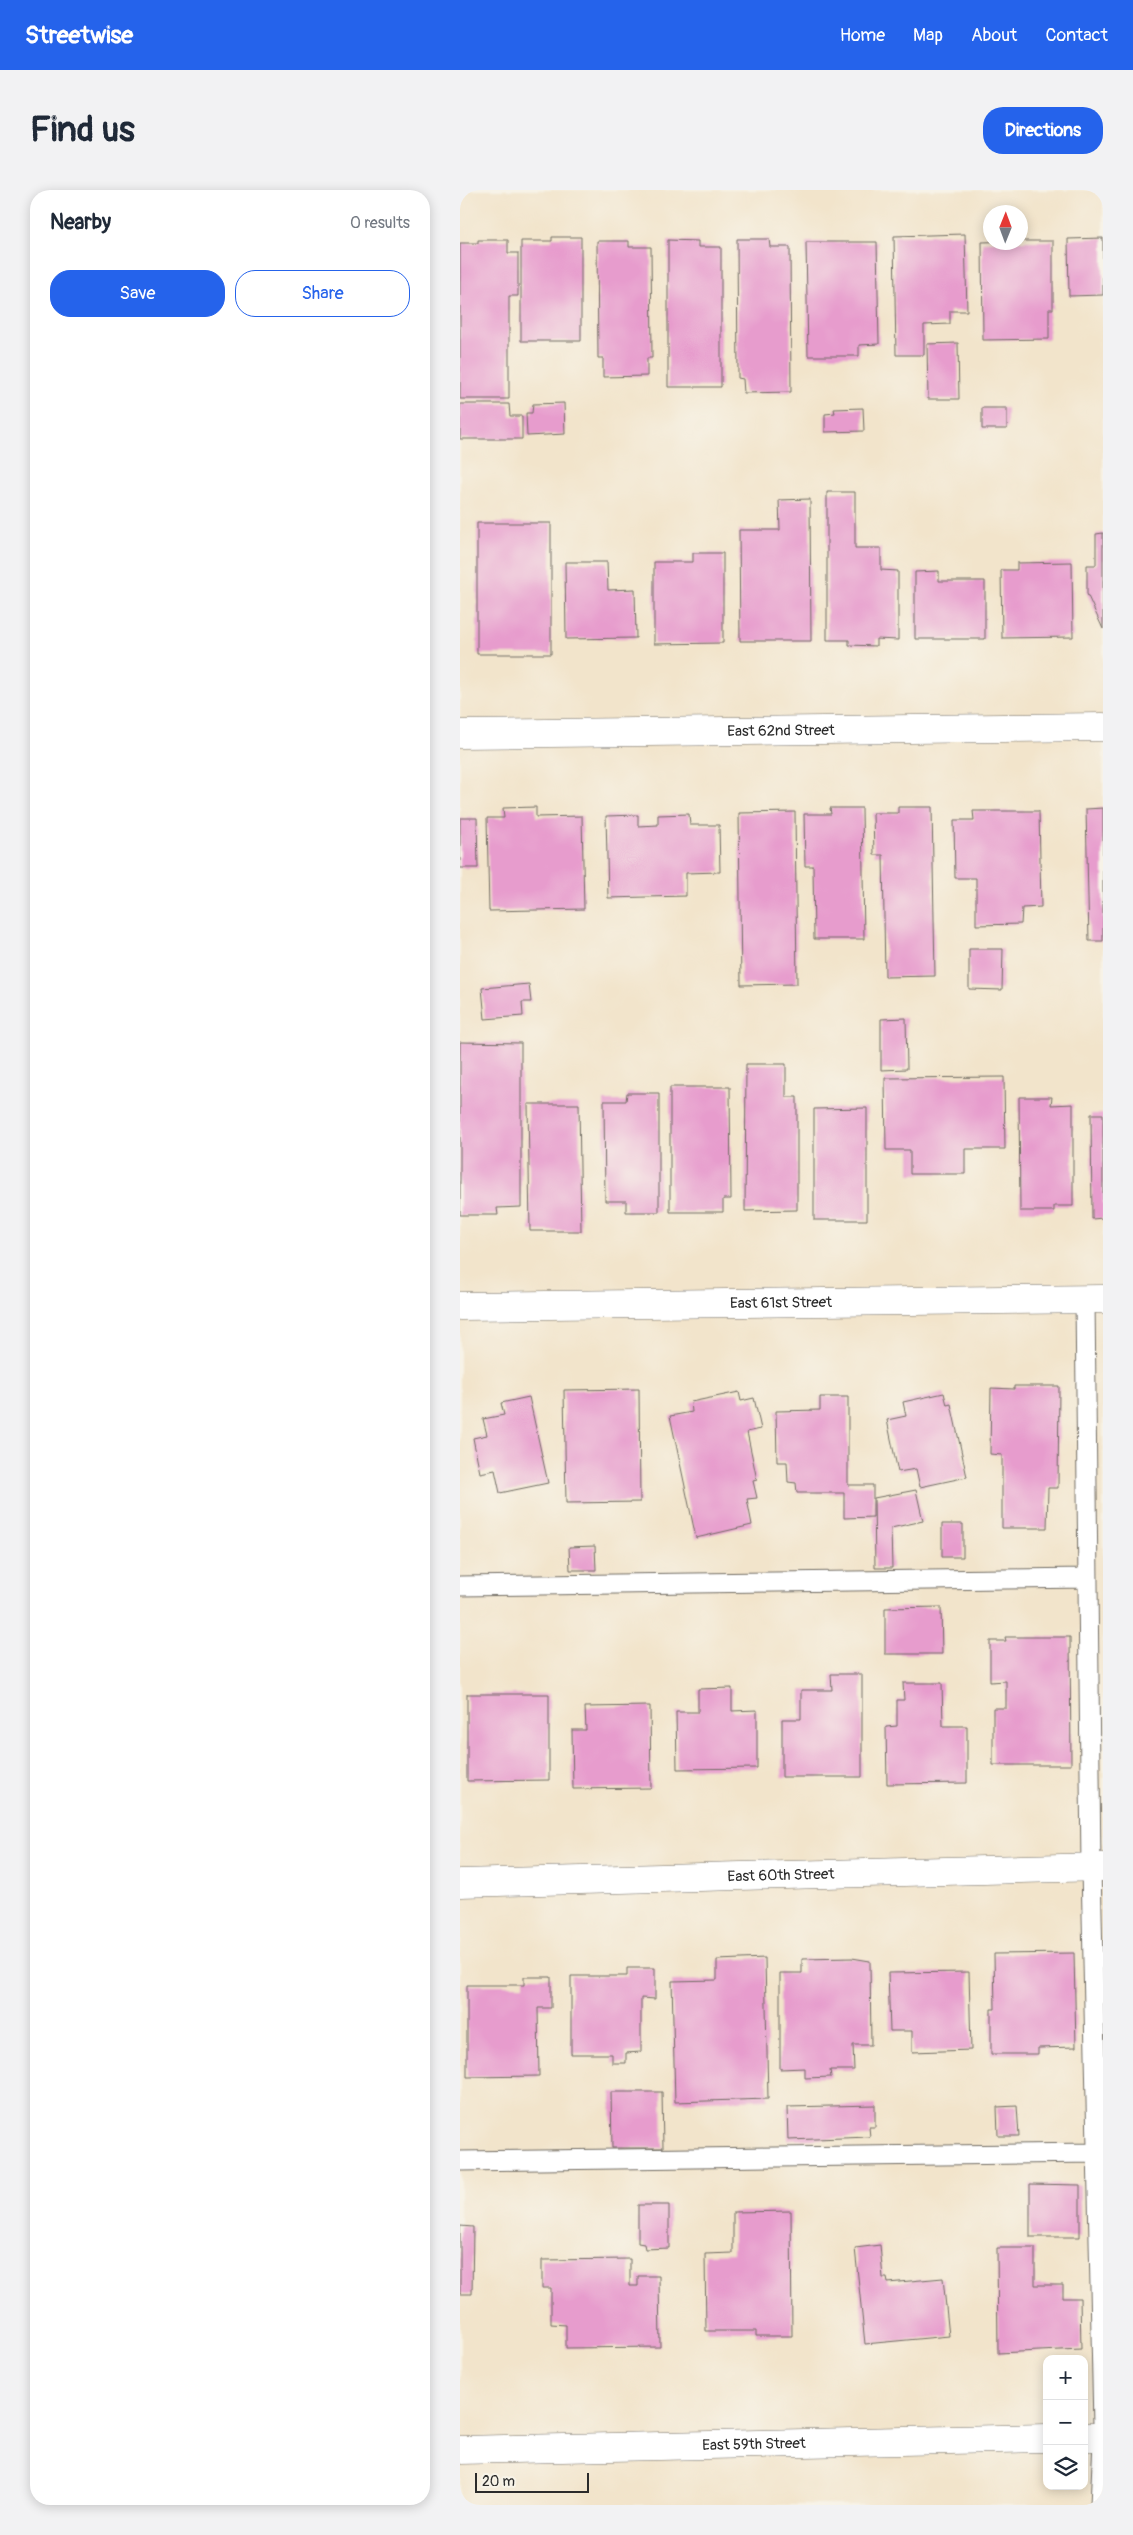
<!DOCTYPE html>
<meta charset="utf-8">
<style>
:root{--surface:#fff;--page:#f2f2f3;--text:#1f2937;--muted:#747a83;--line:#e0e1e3;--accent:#2563eb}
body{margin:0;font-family:Pangolin,sans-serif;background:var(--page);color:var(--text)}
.controls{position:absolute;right:15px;bottom:15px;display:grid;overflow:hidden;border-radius:10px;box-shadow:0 2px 12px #0003}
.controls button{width:45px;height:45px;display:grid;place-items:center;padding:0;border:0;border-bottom:1px solid var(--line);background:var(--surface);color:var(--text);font:25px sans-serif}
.compass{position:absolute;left:523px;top:15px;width:45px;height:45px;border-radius:50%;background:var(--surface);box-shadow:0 2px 12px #0003;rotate:1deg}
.scale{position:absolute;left:15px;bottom:12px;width:114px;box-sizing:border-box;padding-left:5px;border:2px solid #2b2b2b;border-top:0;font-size:14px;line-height:18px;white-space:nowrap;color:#2b2b2b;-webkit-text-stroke:4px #f7f3e8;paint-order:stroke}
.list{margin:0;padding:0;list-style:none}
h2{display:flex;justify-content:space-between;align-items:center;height:65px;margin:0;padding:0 20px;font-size:21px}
h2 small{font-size:16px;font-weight:400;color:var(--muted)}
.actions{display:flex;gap:10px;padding:15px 20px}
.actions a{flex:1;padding:11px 0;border:1px solid var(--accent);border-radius:20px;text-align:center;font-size:18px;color:var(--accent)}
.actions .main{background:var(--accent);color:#fff}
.icon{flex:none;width:28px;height:28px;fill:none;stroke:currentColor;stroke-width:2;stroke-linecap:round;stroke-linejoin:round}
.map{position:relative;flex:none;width:643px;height:2315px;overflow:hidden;border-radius:20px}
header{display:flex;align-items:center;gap:30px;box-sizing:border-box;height:70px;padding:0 25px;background:var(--accent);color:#fff}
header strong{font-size:24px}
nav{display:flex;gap:28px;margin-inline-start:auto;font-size:18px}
.intro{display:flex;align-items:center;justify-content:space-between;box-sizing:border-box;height:120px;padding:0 30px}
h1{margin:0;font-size:35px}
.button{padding:12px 22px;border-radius:20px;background:var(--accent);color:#fff;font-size:18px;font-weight:700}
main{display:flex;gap:30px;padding:0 30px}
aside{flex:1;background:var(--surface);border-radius:20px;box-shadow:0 2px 12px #0003}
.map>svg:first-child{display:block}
.building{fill:#e79ccd}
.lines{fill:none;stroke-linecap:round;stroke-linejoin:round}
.lane-casing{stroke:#716c63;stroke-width:21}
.street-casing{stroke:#716c63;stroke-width:29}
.lane{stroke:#fff;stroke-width:19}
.street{stroke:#fff;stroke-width:28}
.labels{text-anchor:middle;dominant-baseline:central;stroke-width:4;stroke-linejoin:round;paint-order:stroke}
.street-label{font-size:15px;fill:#2b2b2b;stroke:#f7f3e8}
</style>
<header>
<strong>Streetwise</strong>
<nav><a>Home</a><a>Map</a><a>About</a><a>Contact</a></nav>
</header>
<div class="intro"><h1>Find us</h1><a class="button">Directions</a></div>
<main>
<aside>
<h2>Nearby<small>0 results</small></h2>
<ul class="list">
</ul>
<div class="actions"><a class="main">Save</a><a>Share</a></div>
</aside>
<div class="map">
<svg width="643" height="2315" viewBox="0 0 643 2315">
<rect width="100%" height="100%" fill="#f7f3e8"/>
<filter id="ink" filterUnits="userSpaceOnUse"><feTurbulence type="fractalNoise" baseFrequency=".02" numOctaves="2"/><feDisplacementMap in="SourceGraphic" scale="10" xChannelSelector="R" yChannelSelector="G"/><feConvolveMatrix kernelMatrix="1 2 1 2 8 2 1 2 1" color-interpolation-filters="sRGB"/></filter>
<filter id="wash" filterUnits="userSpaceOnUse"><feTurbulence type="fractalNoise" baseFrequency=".0096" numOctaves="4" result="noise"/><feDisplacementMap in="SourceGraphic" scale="20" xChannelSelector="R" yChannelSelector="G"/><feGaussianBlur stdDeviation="1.12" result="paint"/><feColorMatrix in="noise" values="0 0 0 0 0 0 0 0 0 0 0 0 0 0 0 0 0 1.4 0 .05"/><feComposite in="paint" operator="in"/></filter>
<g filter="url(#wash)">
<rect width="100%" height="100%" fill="#f2e4cb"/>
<g id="blocks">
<path class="building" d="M505,44L507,121H490V134L464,135V165H436L434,46Z
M92,47H121V151H61V51H92Z
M643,48V105L609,106L608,49Z
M277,49H309L310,57H330L331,202L284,203L283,189L278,188Z
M18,50H48V63H58V106H49V209H0V53H18Z
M208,50L238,51V57H261V197H208Z
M137,51H169V57H191L192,168H187V186L143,187V168H138Z
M560,51H593V119H589V149L523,150L522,52Z
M346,52H417L419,154L399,155V166H348Z
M498,153L499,209H468L467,154Z
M104,213L105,244L67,246L66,223H72L73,214Z
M0,214H49L50,226H62V249H0Z
M403,218L404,241L365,242V224L375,223L374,219Z
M522,218H547V239H522Z
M367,302H395V358H421V380L438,381V450L416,449V456L389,455V450H367Z
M350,309L351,451H280L279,340H320L319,310Z
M17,333H91V464H17Z
M643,343V439L627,404V375H636V344Z
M233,363H263V453L194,454V372H233Z
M105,372H147L148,400L175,399L176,448L106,449Z
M612,372L613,447L542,448L541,380H557V373Z
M479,381V391H525V449H455V382Z
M76,617V627L122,626L124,719L29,721L27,628H44L43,618Z
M438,617H472L475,786L425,787L423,665H414L413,623H438Z
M370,618H402L404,749H354L353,676H345L344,624H371Z
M643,618V751H629L626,619Z
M513,621H579L581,717L562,718L561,734L516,735V688H495L494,630H514Z
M335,622L337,794L281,795L279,623Z
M229,624L230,635H259L260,682L226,683V706L148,708L146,626L178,625V636L198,635V625Z
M0,628H17L18,678H0Z
M509,759H543L542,800L509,799Z
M69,794L71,812H62L63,826L25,829L22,798Z
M446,828L447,879L421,880V829Z
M0,852L61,853V1017L37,1018L38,1025H0Z
M286,874H326V907H337V1020L285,1021Z
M544,887L545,959H505V984H450V960H426L425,888Z
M210,897H270L271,1009H263V1022H210Z
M167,903H199V1022H166V1011H145L144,911H166Z
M559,907H592L591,915L613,914V1016H594V1021H560Z
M68,914H119L121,1041H70Z
M407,918V1030H354V919Z
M631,924H643V1028L632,1029Z
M554,1196H599L598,1298H588L587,1338H542V1265L530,1264L531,1198L554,1199Z
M179,1199L180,1312L106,1313L104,1200Z
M279,1202L281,1211L294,1208L301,1239L287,1242L297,1290L293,1291L297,1308L287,1309L292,1335L236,1348L210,1226L232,1222L231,1212Z
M484,1203L487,1215L491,1214L507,1287L460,1297L456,1279L438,1282L427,1230L446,1226L443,1212Z
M69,1207L88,1293L40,1303L35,1280L20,1283L13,1248L27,1245L23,1229L44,1225L41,1213Z
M360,1207H388V1295H413V1327L384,1328V1303H337L336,1293L328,1292L327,1272H317L316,1221L360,1220Z
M456,1300L463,1331L431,1338L432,1378H415L414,1308Z
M482,1334H503V1367H482Z
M135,1356L136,1380H110L109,1357Z
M481,1417L482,1464H425V1418Z
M545,1447H610L611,1575H533V1518H546V1491L530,1492V1451H546Z
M371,1484H402V1587H322V1529H341V1500H372Z
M443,1493H482L483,1536H507V1593L427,1594L426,1537L437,1536V1510H444Z
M272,1498V1521L297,1520V1578L217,1579L216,1522H238V1499Z
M7,1504H89V1590L7,1591Z
M190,1516L191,1598L113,1599L112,1540H126L125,1517Z
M614,1763L616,1857L578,1858V1864H531V1819H535L534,1764Z
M305,1768L308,1909L215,1912L212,1791L257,1790V1770Z
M392,1768L410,1771L411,1855H393L394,1880H370L371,1887L345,1888V1878L320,1879V1783H342V1769Z
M167,1778H195V1809L181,1808V1862L166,1863V1873H152V1864H111V1786H167Z
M509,1782L511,1860L452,1862V1841H430L428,1783Z
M64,1787H91V1818H78L79,1886L7,1887V1795H64Z
M151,1902H202L203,1958H152Z
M415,1915V1937H409L410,1947L328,1950L327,1917Z
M557,1916L559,1946H538L537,1917Z
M570,1994L620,1995V2047H570Z
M178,2015H209V2058L185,2059L184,2054L178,2053Z
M331,2021L332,2146H296V2141H246L245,2064L273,2063V2022Z
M0,2036L13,2037L12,2104H0Z
M420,2055L423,2088H427L428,2093L483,2088L489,2146L405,2154L395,2058Z
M537,2058H575V2095H603V2108H620L621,2159L538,2163Z
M170,2069V2096H178V2086H199L200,2157L106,2158V2135L91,2134V2098H82V2070Z"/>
</g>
</g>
<g filter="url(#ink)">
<use href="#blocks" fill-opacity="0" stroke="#716c63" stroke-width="1"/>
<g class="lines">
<defs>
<path id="lane" d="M625,1109L631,1678L643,2236
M0,1396L628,1388
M0,1971L637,1963
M640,2315L643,2251"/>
<g id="street">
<path id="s1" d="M0,544L643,537"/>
<path id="s2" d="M0,1116L643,1109"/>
<path id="s3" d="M0,1693L643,1677"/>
<path d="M624,2247H643"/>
<path id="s4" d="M0,2260L587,2248"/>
</g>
</defs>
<use href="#lane" class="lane-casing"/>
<use href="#street" class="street-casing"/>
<use href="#lane" class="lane"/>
<use href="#street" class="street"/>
</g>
</g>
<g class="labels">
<g class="street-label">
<text stroke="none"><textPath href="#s1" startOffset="321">East 62nd Street</textPath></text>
<text stroke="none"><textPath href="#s2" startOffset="321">East 61st Street</textPath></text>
<text stroke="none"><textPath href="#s3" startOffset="321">East 60th Street</textPath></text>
<text stroke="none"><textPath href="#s4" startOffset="294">East 59th Street</textPath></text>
</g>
</g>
</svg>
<div class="controls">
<button>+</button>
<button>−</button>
<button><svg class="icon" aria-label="layers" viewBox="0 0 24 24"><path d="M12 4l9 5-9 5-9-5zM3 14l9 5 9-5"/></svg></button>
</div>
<svg class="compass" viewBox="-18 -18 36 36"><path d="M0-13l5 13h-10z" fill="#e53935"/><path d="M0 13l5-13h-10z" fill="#747a83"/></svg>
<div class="scale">20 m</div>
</div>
</main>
